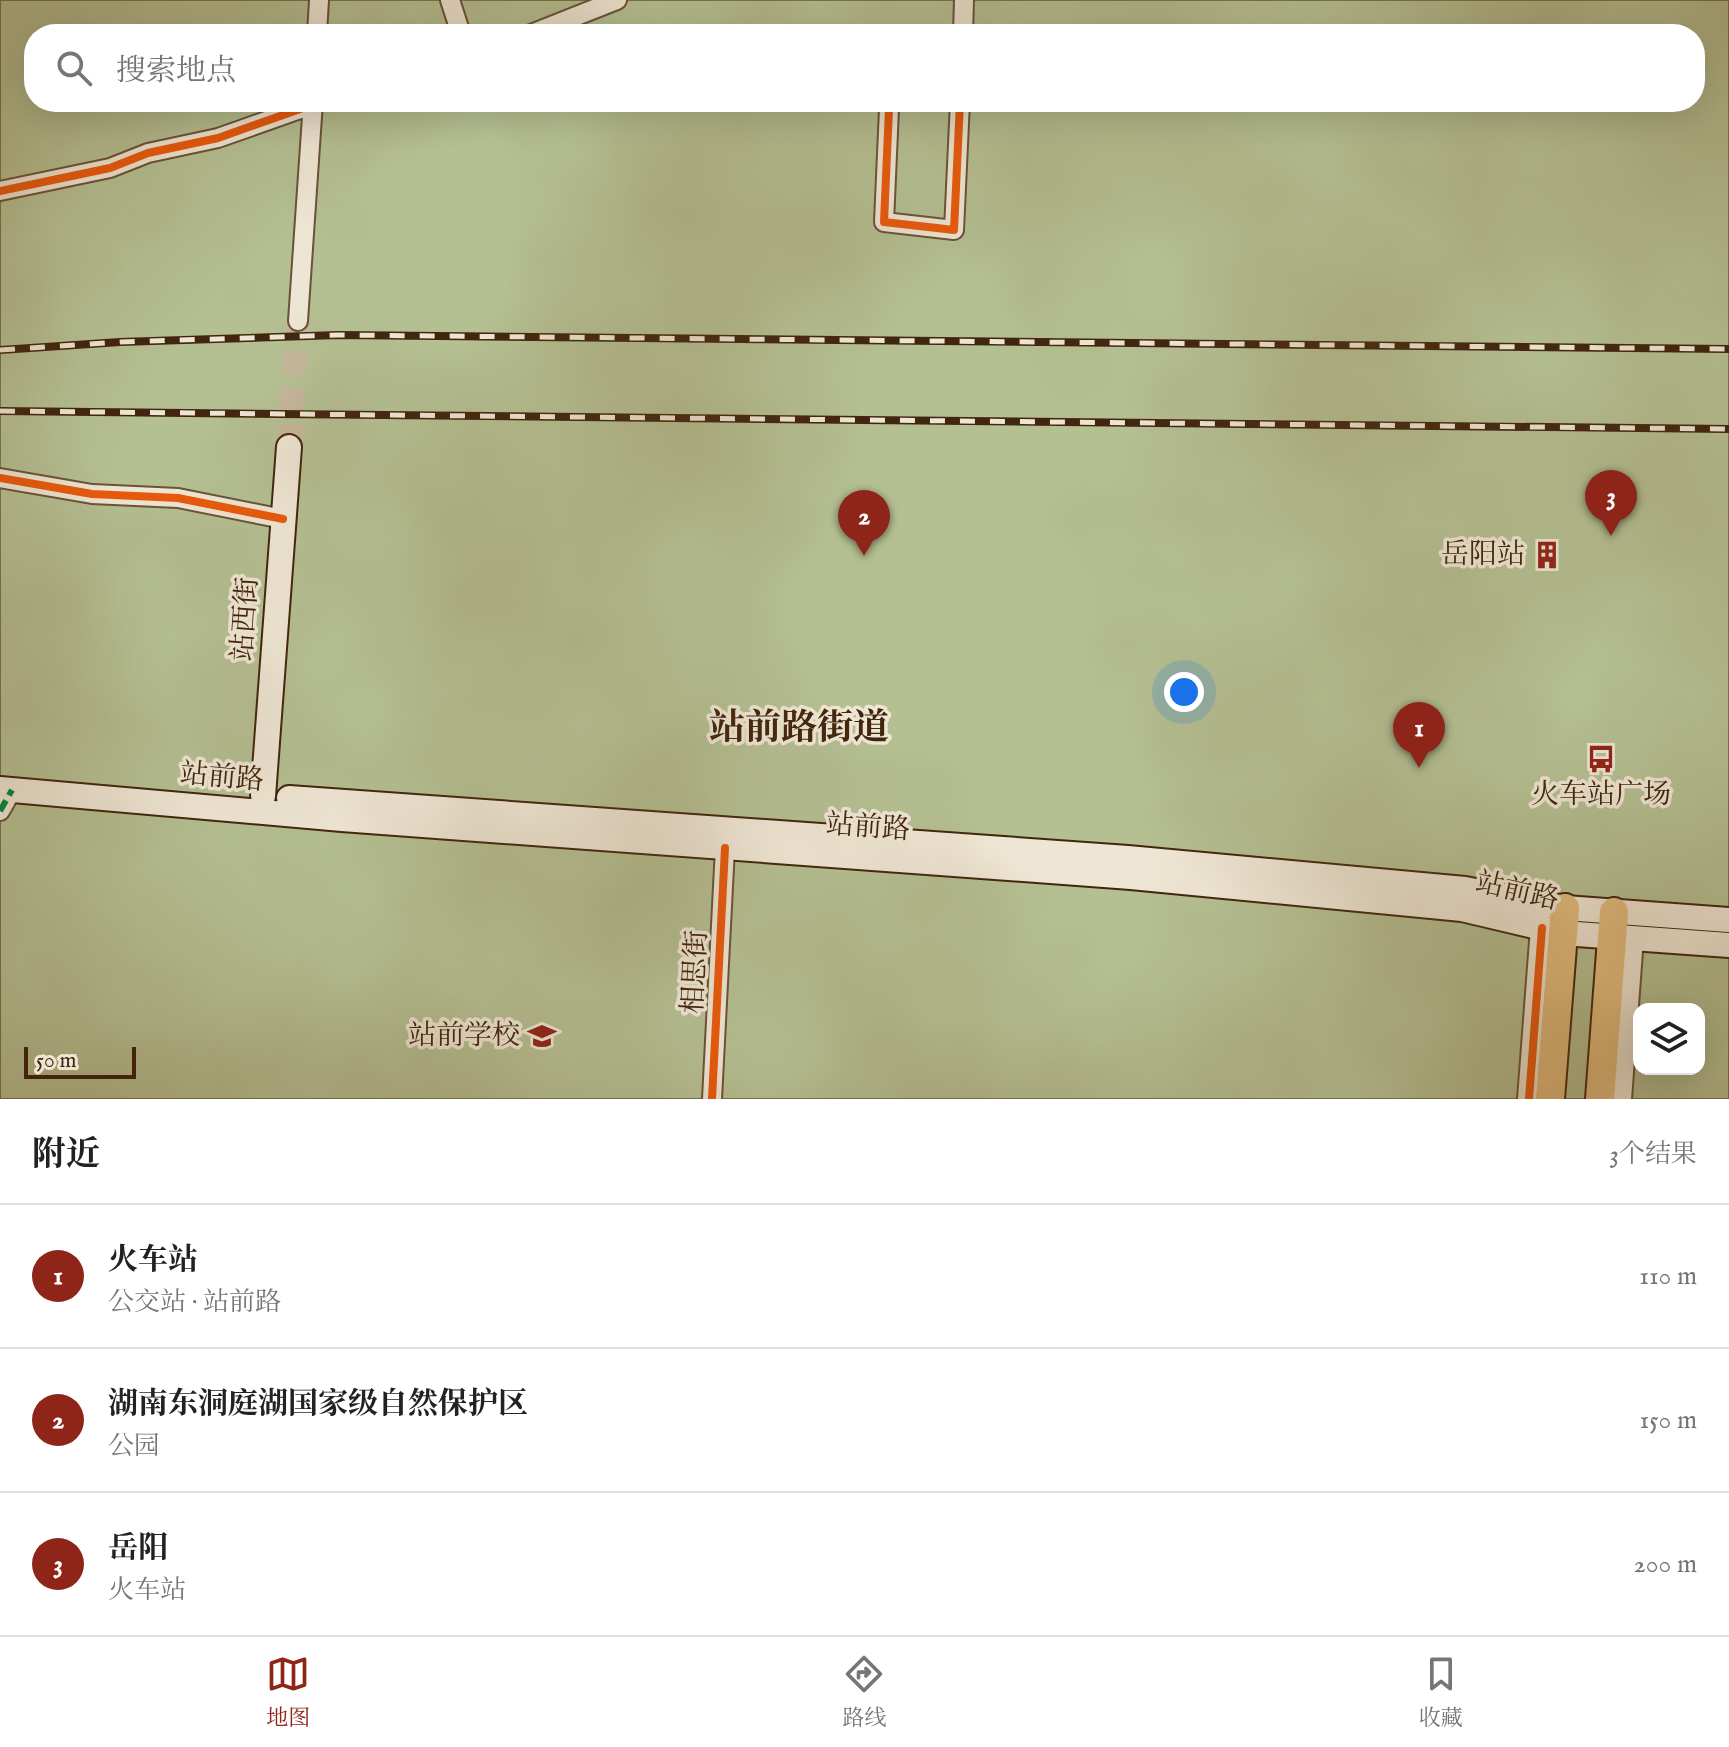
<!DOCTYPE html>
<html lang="zh">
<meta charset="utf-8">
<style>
:root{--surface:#fff;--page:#f6f6f6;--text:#222;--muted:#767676;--line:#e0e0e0;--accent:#8f2418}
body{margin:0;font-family:"IM FELL English","Noto Serif SC",serif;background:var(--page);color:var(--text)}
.controls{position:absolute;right:24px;bottom:24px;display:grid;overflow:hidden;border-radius:16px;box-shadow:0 8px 32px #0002}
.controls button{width:72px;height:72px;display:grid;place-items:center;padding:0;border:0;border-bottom:2px solid var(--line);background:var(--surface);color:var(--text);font:40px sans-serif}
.scale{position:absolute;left:24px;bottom:20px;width:112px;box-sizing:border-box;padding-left:8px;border:4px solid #41250d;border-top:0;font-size:22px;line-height:28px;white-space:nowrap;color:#41250d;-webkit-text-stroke:6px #eee6d4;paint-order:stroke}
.you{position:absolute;left:1184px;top:692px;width:28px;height:28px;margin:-20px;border:6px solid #fff;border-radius:50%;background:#1a73e8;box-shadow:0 0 0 12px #1a73e833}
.badge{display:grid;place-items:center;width:52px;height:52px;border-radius:50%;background:var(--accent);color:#fff;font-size:26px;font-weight:700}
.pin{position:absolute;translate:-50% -66px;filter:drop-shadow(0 2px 4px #0008)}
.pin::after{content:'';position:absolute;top:42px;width:28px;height:24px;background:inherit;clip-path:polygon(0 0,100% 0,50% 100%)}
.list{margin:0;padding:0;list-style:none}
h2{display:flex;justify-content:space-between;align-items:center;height:104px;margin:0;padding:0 32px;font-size:34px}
h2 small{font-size:26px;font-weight:400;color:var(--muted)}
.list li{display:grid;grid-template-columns:52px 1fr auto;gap:24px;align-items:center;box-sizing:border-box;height:144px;padding:0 32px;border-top:2px solid var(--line)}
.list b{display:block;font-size:30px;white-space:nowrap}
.list p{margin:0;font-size:26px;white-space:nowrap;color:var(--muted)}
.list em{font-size:26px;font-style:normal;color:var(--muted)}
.icon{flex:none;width:44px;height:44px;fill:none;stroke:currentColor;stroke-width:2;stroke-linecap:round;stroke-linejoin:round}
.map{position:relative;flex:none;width:1729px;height:1099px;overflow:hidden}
.search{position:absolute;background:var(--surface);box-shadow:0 8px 32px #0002;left:24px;right:24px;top:24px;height:88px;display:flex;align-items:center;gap:20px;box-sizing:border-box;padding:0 28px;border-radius:32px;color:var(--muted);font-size:30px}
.sheet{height:536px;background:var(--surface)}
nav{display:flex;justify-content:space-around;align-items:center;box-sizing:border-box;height:112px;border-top:2px solid var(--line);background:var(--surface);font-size:22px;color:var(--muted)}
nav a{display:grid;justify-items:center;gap:4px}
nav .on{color:var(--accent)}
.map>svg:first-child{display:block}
.green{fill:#b4bf92;stroke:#7a7250;stroke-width:2;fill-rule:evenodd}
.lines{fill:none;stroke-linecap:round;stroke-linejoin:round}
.secondary-tunnel{stroke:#c4b59a;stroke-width:24;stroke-dasharray:24 12;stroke-linecap:butt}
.minor-casing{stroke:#6a5239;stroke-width:22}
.tertiary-casing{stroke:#6a5239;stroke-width:26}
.secondary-casing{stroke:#41250d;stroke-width:28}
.primary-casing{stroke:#41250d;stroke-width:32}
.minor{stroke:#eee6d4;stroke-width:18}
.tertiary{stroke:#eee6d4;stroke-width:22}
.secondary{stroke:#eee6d4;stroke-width:24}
.primary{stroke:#e2bc7e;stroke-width:28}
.rail-casing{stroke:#41250d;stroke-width:8}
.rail{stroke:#eee6d4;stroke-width:5;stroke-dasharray:15;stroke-linecap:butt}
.quiet{stroke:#00873e;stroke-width:6;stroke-dasharray:12 6;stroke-linecap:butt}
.cycleway-casing{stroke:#eee6d4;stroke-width:13}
.cycleway{stroke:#e8590c;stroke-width:8}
.labels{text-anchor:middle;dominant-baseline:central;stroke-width:7;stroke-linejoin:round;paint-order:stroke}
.poi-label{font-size:28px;fill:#41250d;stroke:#eee6d4;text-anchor:end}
.street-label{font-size:28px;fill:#41250d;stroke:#eee6d4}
.district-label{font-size:36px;font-weight:bold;fill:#41250d;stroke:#eee6d4}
</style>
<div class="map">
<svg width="1729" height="1099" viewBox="0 0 1729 1099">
<rect width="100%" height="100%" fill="#e5d9bd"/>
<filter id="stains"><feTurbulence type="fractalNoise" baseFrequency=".0025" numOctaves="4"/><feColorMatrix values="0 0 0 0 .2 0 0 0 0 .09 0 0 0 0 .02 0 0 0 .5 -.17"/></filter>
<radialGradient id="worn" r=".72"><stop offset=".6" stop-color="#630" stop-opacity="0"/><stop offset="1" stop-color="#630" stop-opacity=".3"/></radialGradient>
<path class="green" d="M0,0H1729V1099H0ZM34,34H1695V102H34ZM1639,1009H1699V1069H1639Z"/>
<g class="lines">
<path class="secondary-tunnel" d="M289,447L298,321"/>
<defs>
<path id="minor" d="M450,0L461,34
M317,34L319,0
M531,34L617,0
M963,34L964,0
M889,109L884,222L954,230L960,102
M0,191L110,168L148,153L218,138L320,102
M298,321L313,102
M0,478L92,494L178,498L283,519
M0,811L12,790
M712,1099L725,848"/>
<path id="tertiary" d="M1529,1099L1542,928
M1620,1099L1632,938"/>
<path id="secondary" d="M0,789L342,819L1131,877L1462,909L1563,933L1729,945
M263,796L289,447
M289,798L1128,858L1465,889L1565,908L1729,920"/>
<path id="primary" d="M1550,1099L1565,908
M1600,1099L1614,912"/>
</defs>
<use href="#minor" class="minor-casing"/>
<use href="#tertiary" class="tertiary-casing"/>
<use href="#secondary" class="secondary-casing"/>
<use href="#primary" class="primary-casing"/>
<use href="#minor" class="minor"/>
<use href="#tertiary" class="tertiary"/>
<use href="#secondary" class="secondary"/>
<use href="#primary" class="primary"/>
<defs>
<path id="rail" d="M0,350L120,342L339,335L1729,349
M0,411L1729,429"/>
</defs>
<use href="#rail" class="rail-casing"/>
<use href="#rail" class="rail"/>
<path class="quiet" d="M0,811L12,790"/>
<defs>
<path id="cycleway" d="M889,109L884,222L954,230L960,102
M0,191L110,168L148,153L218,138L320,102
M0,478L92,494L178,498L283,519
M712,1099L725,848
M1529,1099L1542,928"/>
</defs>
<use href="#cycleway" class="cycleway-casing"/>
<use href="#cycleway" class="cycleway"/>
</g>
<defs>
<symbol id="building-bare" viewBox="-9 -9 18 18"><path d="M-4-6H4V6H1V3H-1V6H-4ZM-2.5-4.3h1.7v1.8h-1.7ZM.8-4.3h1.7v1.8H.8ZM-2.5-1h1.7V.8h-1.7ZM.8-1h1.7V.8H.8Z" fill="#8f2418" stroke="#eee6d4" stroke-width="2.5" paint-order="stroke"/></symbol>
<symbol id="bus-bare" viewBox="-9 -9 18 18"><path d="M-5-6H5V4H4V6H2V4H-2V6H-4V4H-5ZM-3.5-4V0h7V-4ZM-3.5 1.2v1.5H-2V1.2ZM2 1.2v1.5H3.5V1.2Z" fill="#8f2418" stroke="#eee6d4" stroke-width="2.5" paint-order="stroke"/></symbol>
<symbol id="school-bare" viewBox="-9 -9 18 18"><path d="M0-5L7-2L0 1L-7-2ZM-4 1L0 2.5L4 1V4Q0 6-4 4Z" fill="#8f2418" stroke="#eee6d4" stroke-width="2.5" paint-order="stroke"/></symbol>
</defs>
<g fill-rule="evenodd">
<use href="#building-bare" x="1527" y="535" width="40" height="40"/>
<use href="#bus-bare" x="1581" y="739" width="40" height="40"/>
<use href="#school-bare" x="522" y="1016" width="40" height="40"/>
</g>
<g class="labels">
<g class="poi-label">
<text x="1525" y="555">岳阳站</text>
<text x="1601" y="795" text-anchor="middle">火车站广场</text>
<text x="520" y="1036">站前学校</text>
</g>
<g class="street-label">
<text transform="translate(246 619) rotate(-86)">站西街</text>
<text transform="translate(222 778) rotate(5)">站前路</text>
<text transform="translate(868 828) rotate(4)">站前路</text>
<text transform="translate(1517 892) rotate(13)">站前路</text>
<text transform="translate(696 972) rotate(-87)">相思街</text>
</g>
<g class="district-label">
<text x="799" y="729">站前路街道</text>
</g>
</g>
<rect width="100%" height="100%" filter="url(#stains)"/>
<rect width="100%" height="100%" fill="url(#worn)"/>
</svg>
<div class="controls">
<button><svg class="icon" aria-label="layers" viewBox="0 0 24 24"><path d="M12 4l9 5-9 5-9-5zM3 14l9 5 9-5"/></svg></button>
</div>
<div class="scale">50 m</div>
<div class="you"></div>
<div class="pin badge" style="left:1419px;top:768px">1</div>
<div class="pin badge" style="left:864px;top:556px">2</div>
<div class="pin badge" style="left:1611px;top:536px">3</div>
<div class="search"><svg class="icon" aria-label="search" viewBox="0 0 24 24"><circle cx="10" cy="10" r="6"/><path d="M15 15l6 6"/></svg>搜索地点</div>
</div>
<section class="sheet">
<h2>附近<small>3个结果</small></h2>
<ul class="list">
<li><span class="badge">1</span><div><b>火车站</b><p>公交站 · 站前路</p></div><em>110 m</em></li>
<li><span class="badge">2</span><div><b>湖南东洞庭湖国家级自然保护区</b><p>公园</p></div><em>150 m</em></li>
<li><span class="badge">3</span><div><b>岳阳</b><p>火车站</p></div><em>200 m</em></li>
</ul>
</section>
<nav>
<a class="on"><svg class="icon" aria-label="map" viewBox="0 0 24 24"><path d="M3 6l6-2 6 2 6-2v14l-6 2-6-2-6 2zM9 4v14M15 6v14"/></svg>地图</a>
<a><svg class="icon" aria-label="directions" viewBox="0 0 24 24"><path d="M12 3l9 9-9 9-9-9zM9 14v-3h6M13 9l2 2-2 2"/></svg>路线</a>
<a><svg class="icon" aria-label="saved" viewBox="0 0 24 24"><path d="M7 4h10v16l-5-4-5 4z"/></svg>收藏</a>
</nav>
